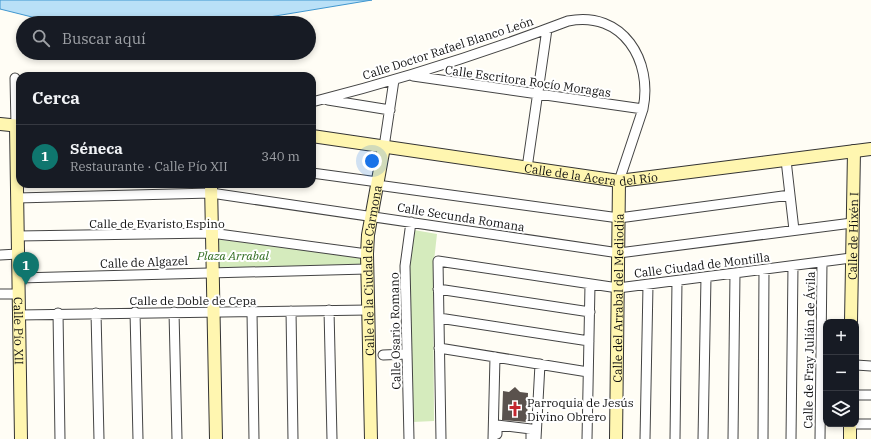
<!DOCTYPE html>
<html lang="es">
<meta charset="utf-8">
<style>
:root{--surface:#171b24;--page:#20242c;--text:#f1f3f6;--muted:#9ea1a6;--line:#363941;--accent:#0f766e}
body{margin:0;font-family:"IBM Plex Serif",serif;background:var(--page);color:var(--text)}
.controls{position:absolute;right:12px;bottom:12px;display:grid;overflow:hidden;border-radius:8px;box-shadow:0 2px 6px #0003}
.controls button{width:36px;height:36px;display:grid;place-items:center;padding:0;border:0;border-bottom:1px solid var(--line);background:var(--surface);color:var(--text);font:20px sans-serif}
.you{position:absolute;left:372px;top:161px;width:14px;height:14px;margin:-10px;border:3px solid #fff;border-radius:50%;background:#1a73e8;box-shadow:0 0 0 6px #1a73e833}
.badge{display:grid;place-items:center;width:26px;height:26px;border-radius:50%;background:var(--accent);color:#fff;font-size:13px;font-weight:700}
.pin{position:absolute;translate:-50% -33px;filter:drop-shadow(0 1px 2px #0008)}
.pin::after{content:'';position:absolute;top:21px;width:14px;height:12px;background:inherit;clip-path:polygon(0 0,100% 0,50% 100%)}
.list{margin:0;padding:0;list-style:none}
h2{display:flex;justify-content:space-between;align-items:center;height:52px;margin:0;padding:0 16px;font-size:17px}
h2 small{font-size:13px;font-weight:400;color:var(--muted)}
.list li{display:grid;grid-template-columns:26px 1fr auto;gap:12px;align-items:center;box-sizing:border-box;height:64px;padding:0 16px;border-top:1px solid var(--line)}
.list b{display:block;font-size:15px;white-space:nowrap}
.list p{margin:0;font-size:13px;white-space:nowrap;color:var(--muted)}
.list em{font-size:13px;font-style:normal;color:var(--muted)}
.icon{flex:none;width:22px;height:22px;fill:none;stroke:currentColor;stroke-width:2;stroke-linecap:round;stroke-linejoin:round}
.map{position:relative;flex:none;width:871px;height:439px;overflow:hidden}
.search{position:absolute;background:var(--surface);box-shadow:0 2px 6px #0003;left:16px;top:16px;width:300px;height:44px;display:flex;align-items:center;gap:10px;box-sizing:border-box;padding:0 14px;border-radius:22px;color:var(--muted);font-size:15px}
.panel{position:absolute;background:var(--surface);box-shadow:0 2px 6px #0003;left:16px;top:72px;width:300px;height:116px;border-radius:12px}
.map>svg:first-child{display:block}
.green{fill:#d5ebbd}
.water{fill:#b9e0f7;stroke:#3f96cf}
.building{fill:#5a524d}
.lines{fill:none;stroke-linecap:round;stroke-linejoin:round}
.street-casing{stroke:#444;stroke-width:11}
.secondary-casing{stroke:#333;stroke-width:14}
.street{stroke:#fff;stroke-width:9}
.secondary{stroke:#fff6b0;stroke-width:12}
.labels{text-anchor:middle;dominant-baseline:central;stroke-width:4;stroke-linejoin:round;paint-order:stroke}
.street-label{font-size:12px;fill:#111;stroke:#fff}
.park-label{font-size:12px;font-style:italic;fill:#2f6b1f;stroke:#fff}
.poi-label{font-size:12px;fill:#111;stroke:#fff;text-anchor:start}
</style>
<div class="map">
<svg width="871" height="439" viewBox="0 0 871 439">
<rect width="100%" height="100%" fill="#fffdf5"/>
<path class="green" d="M414,230L437,234L433,270L434,421L413,422L409,266Z
M214,239L363,257L362,269L214,268Z"/>
<path class="water" d="M0,0H372L233,23H56L0,9Z"/>
<path class="building" d="M515,387L520,392L528,393L527,422L502,420L503,391L509,392Z"/>
<g class="lines">
<defs>
<path id="street" d="M413,76L643,109
M15,78L16,126
M328,100L390,110
M312,102C399,80 484,53 568,21C623,10 653,61 643,109L619,181
M384,147L394,80
M786,160L794,230
M527,168L547,29
M312,173L378,182
M377,185L619,218L790,195
M17,198L211,193L619,253L852,223
M18,236L211,233L367,254
M0,255L18,254
M19,278L367,269
M438,289L590,312
M0,294H19
M329,310L332,439
M291,311L293,439
M135,312L138,439
M174,312L177,439
M252,312L254,439
M58,313L60,439
M96,313L99,439
M19,315L368,310
M439,318L589,341
M439,348L588,372
M383,355L407,354
M856,365L871,366
M856,395H871
M856,424H871
M497,434V425L531,429V439
M409,439L405,266L411,222
M441,439L438,261L618,288L851,258
M493,439L495,357
M536,439L540,364
M587,439L590,285
M645,439L648,285
M675,439L677,281
M703,439L706,277
M733,439L735,273
M763,439L764,270
M791,439L793,266
M820,439L822,262"/>
<g id="secondary">
<path d="M0,124L20,126"/>
<path id="s1" d="M16,126L21,439"/>
<path id="s2" d="M312,136L619,181L871,149"/>
<path d="M211,184L216,439"/>
<path id="s3" d="M851,322L854,151"/>
<path id="s4" d="M371,439L367,254L368,235L384,147"/>
<path id="s5" d="M616,439L619,181"/>
<path d="M850,439V424"/>
</g>
</defs>
<use href="#street" class="street-casing"/>
<use href="#secondary" class="secondary-casing"/>
<use href="#street" class="street"/>
<use href="#secondary" class="secondary"/>
</g>
<defs>
<symbol id="church-bare" viewBox="-9 -9 18 18"><path d="M-1.2-6h2.4v3.5h3.3v2.4h-3.3V6h-2.4V-.1h-3.3v-2.4h3.3Z" fill="#c4262e" stroke="#fff" stroke-width="2.5" paint-order="stroke"/></symbol>
</defs>
<g fill-rule="evenodd">
<use href="#church-bare" x="504" y="398" width="22" height="22"/>
</g>
<g class="labels">
<g class="street-label">
<text transform="translate(448 48) rotate(-18)">Calle Doctor Rafael Blanco León</text>
<text transform="translate(528 81) rotate(8)">Calle Escritora Rocío Moragas</text>
<text stroke="none"><textPath href="#s2" startOffset="282">Calle de la Acera del Río</textPath></text>
<text transform="translate(461 217) rotate(9)">Calle Secunda Romana</text>
<text x="157" y="223">Calle de Evaristo Espino</text>
<text stroke="none"><textPath href="#s3" startOffset="86">Calle de Hixén I</textPath></text>
<text transform="translate(144 262) rotate(-2)">Calle de Algazel</text>
<text transform="translate(702 265) rotate(-7)">Calle Ciudad de Montilla</text>
<text stroke="none"><textPath href="#s4" startOffset="169">Calle de la Ciudad de Carmona</textPath></text>
<text stroke="none"><textPath href="#s5" startOffset="141">Calle del Arrabal del Mediodía</textPath></text>
<text x="193" y="300">Calle de Doble de Cepa</text>
<text stroke="none"><textPath href="#s1" startOffset="205">Calle Pío XII</textPath></text>
<text transform="translate(395 331) rotate(-91)">Calle Osario Romano</text>
<text transform="translate(809 350) rotate(-89)">Calle de Fray Julián de Ávila</text>
</g>
<g class="park-label">
<text x="233" y="255">Plaza Arrabal</text>
</g>
<g class="poi-label">
<text x="527" y="402">Parroquia de Jesús<tspan x="527" dy="14">Divino Obrero</tspan></text>
</g>
</g>
</svg>
<div class="controls">
<button>+</button>
<button>−</button>
<button><svg class="icon" aria-label="layers" viewBox="0 0 24 24"><path d="M12 4l9 5-9 5-9-5zM3 14l9 5 9-5"/></svg></button>
</div>
<div class="you"></div>
<div class="pin badge" style="left:26px;top:285px">1</div>
<div class="search"><svg class="icon" aria-label="search" viewBox="0 0 24 24"><circle cx="10" cy="10" r="6"/><path d="M15 15l6 6"/></svg>Buscar aquí</div>
<section class="panel">
<h2>Cerca<small></small></h2>
<ul class="list">
<li><span class="badge">1</span><div><b>Séneca</b><p>Restaurante · Calle Pío XII</p></div><em>340 m</em></li>
</ul>
</section>
</div>
